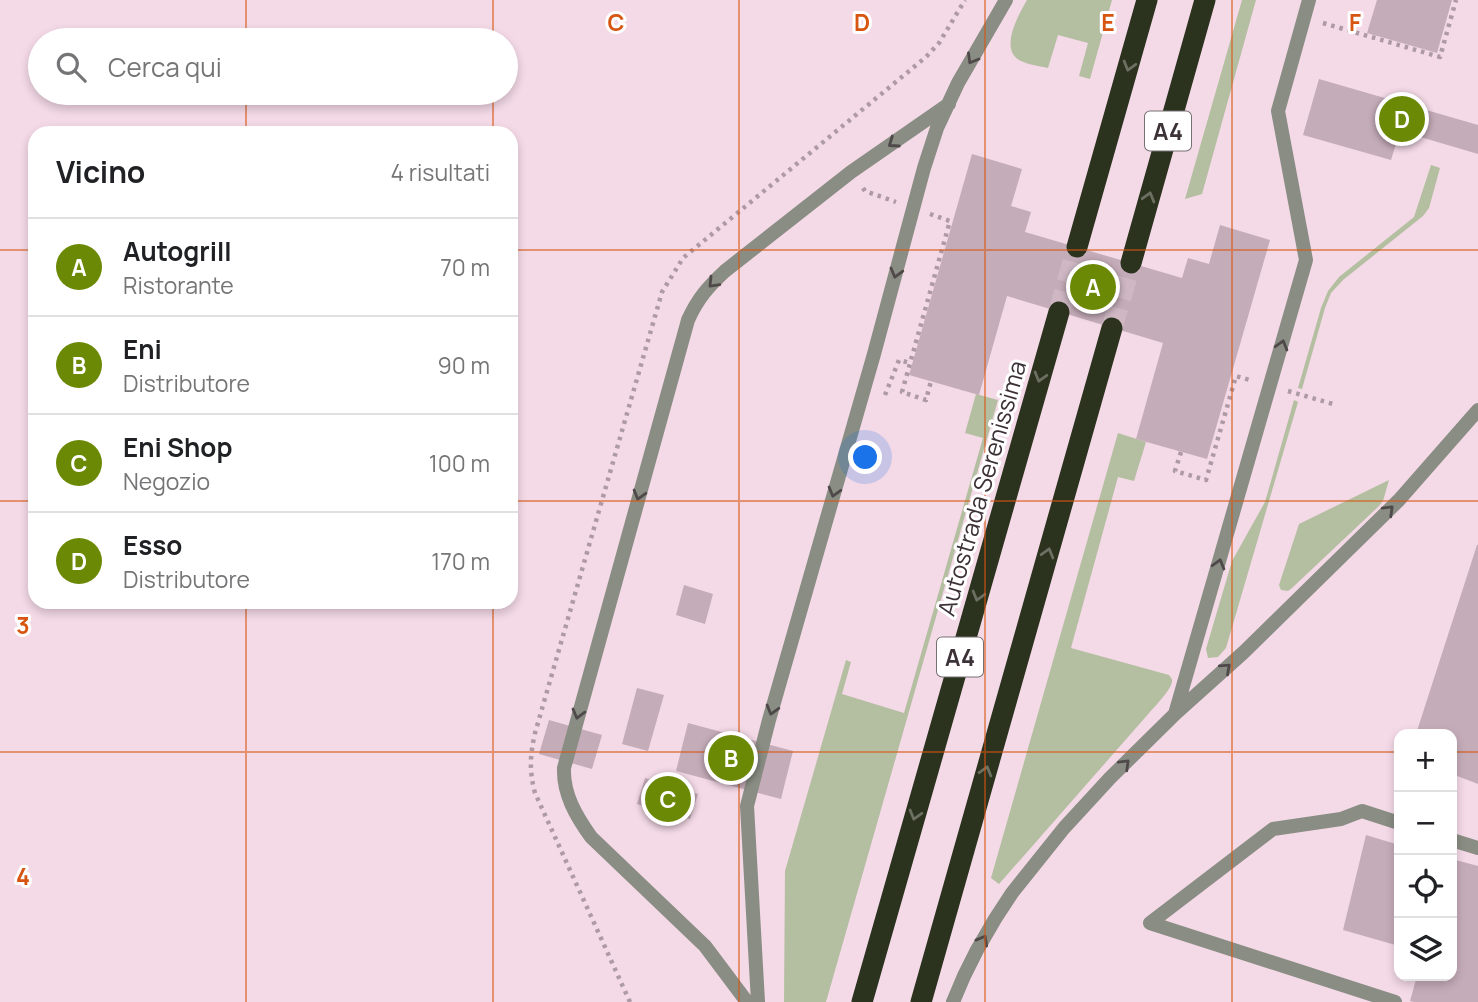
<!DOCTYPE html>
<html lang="it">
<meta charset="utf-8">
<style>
:root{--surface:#fff;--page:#f6f6f6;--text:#202124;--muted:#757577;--line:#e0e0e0;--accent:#6b8904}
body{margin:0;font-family:Manrope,sans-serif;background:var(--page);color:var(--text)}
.controls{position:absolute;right:21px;bottom:21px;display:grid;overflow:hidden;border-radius:14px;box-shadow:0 4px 10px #0003}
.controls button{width:63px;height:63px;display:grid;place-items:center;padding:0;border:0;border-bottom:2px solid var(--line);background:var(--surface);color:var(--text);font:35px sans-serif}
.you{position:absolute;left:866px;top:458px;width:24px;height:24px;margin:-18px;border:5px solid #fff;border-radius:50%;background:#1a73e8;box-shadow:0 0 0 10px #1a73e833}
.badge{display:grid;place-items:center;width:46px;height:46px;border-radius:50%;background:var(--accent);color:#fff;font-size:23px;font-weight:700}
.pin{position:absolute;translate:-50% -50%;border:4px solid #fff;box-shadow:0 2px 7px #0006}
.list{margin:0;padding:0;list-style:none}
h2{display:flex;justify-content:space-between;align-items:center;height:91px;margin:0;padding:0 28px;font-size:30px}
h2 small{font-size:23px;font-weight:400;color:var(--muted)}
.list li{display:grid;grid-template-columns:46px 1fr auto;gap:21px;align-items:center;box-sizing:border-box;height:98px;padding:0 28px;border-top:2px solid var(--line)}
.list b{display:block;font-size:26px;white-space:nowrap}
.list p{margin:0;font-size:23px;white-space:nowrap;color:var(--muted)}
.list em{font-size:23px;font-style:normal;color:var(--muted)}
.icon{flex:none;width:38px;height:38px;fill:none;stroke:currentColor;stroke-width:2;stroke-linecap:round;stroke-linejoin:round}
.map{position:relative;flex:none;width:1478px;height:1002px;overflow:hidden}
.search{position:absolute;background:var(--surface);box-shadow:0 4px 10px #0003;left:28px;top:28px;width:490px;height:77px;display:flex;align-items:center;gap:18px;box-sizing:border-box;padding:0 24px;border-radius:38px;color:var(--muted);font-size:26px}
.panel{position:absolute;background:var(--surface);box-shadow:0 4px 10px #0003;left:28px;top:126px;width:490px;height:483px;border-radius:21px}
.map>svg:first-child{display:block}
.green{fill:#b4bfa1}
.building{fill:#c5acb9}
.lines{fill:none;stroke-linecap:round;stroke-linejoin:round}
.highway-tunnel{stroke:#cfb8c4;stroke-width:21;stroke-dasharray:21 10;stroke-linecap:butt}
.path{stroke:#ae9aa4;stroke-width:4.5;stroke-dasharray:3.5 5;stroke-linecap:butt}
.lane{stroke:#898d83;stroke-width:14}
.highway{stroke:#2b321e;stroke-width:21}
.oneway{stroke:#4f494a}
.oneway2{stroke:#6b7062}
.grid{fill:none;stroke:#d75510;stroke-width:2;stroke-opacity:0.55}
.labels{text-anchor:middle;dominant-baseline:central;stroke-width:6;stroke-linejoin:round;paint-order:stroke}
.shield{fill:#fff;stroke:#767073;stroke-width:2}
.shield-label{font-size:23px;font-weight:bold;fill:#3c3237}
.street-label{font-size:24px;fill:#3c3237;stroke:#fff}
.grid-label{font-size:23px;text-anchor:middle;font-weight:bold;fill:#d75510;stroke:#fff;stroke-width:6;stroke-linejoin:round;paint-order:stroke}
</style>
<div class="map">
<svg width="1478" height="1002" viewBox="0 0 1478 1002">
<rect width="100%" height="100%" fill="#f4d9e7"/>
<path class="green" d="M1027,0H1112L1090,79L1079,76L1088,43L1058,35L1048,68C1040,66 1029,65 1021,61C998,50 1019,14 1027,0Z
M1242,0H1256L1202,194L1185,199Z
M1431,165L1440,168L1429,208L1423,216L1343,280L1331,293L1325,308L1302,389L1298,388L1321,308L1328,291L1339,277L1414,217Z
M976,394L998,400L826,1002H784L785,871L846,660L851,662L842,694L904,713L983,438L965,433Z
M1294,400L1298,402L1226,648L1218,657L1208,658L1206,649L1232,561L1265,502Z
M1118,433L1146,442L1134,481L1118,477L1071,648L1169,675C1170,677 1172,678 1172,680C1173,688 1155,706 1150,712L999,884L991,878Z
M1389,480L1383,501L1379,506L1292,588L1288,591L1281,590L1279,585L1299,524Z"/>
<path class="building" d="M1377,0H1452L1437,53L1367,33Z
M1319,79L1478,125V154L1400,131L1391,160L1303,135Z
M972,154L1022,169L1011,206L1031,212L1025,232L1182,278L1188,258L1209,264L1220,225L1270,240L1207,459L1136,439L1163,343L1007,296L979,395L909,375Z
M1477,545H1478V784L1452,774V734H1416Z
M684,585L713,594L705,624L676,615Z
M637,688L664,695L648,751L622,744Z
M549,720L602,735L592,769L539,754Z
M688,723L793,751L781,799L676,771Z
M645,778L698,794L690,819L637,804Z
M1366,835L1399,845V946L1343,930Z
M1452,859L1478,866V1002H1414L1410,1001L1417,976H1452Z"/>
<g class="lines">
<path class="highway-tunnel" d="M1059,312L1077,247
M1112,328L1131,263"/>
<path class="path" d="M1323,23L1440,57L1456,0
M863,188L865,191L896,202
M930,214L950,221L902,392L926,400L931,381
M1288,391L1333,404
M885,395L899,360L910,363
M1181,452L1175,471L1206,480L1236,376L1253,381
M630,1002L535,793C529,770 530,756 535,733L662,292L683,258L926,57L939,43L965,0"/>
<path class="lane" d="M1176,713L1244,652L1399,500L1478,410
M1452,840L1478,848
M747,1002L705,946L591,837C576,816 563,794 564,768L688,320C698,298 708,287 725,271L851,172L949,104
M758,1002L747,806L769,720L874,354L924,168L937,128L958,83L1006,0
M953,1002L964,976L977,950L995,919L1012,893L1064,828L1110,778L1175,714L1306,260L1278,111L1309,0
M1395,1002L1150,923L1273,829L1341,819L1362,811L1399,823"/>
<path class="highway" d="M1077,247L1147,0
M1131,263L1205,0
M862,1002L1059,312
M921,1002L1112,328"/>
</g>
<defs><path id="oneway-chevron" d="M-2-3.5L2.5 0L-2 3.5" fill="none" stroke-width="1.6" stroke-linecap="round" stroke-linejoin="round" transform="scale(1.75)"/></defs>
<g class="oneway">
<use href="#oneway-chevron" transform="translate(972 59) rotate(120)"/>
<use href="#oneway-chevron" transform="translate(893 143) rotate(145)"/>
<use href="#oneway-chevron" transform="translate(896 273) rotate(105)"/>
<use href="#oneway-chevron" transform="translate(713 283) rotate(134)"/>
<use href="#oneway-chevron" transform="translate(1282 345) rotate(-74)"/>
<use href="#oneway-chevron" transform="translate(834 492) rotate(106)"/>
<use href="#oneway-chevron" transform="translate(639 495) rotate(106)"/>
<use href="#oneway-chevron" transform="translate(1389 510) rotate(-44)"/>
<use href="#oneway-chevron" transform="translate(1219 564) rotate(-74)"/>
<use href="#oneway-chevron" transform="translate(1226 668) rotate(-42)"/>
<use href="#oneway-chevron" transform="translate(772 710) rotate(106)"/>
<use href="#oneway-chevron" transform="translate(578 714) rotate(105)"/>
<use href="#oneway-chevron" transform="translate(1125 764) rotate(-44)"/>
<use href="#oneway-chevron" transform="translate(983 940) rotate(-61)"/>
</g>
<g class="oneway2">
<use href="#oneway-chevron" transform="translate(1129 66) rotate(106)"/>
<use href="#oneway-chevron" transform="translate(1149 197) rotate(-74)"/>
<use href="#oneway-chevron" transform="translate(1040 377) rotate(106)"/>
<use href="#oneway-chevron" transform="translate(1048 553) rotate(-74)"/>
<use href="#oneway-chevron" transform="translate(978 596) rotate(106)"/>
<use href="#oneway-chevron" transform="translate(986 771) rotate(-74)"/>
<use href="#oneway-chevron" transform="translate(915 815) rotate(106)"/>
</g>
<path class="grid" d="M246,0V40M493,0V40M739,0V1002M985,0V1002M1232,0V1002M246,93V133M493,93V133M0,250H35M511,250H1478M0,501H35M511,501H1478M246,602V1002M493,602V1002M0,752H1399M1452,752H1478"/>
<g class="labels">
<g class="shield">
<rect x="1145" y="111.5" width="46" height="39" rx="5"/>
<rect x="937" y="637.5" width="46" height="39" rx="5"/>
</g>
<g class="shield-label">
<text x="1168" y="131">A4</text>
<text x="960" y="657">A4</text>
</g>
<g class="street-label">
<text transform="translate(981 488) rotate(-74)">Autostrada Serenissima</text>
</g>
</g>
<g class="grid-label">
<text x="616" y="31">C</text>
<text x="862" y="31">D</text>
<text x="1108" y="31">E</text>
<text x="1355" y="31">F</text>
<text x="23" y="634">3</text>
<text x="23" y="885">4</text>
</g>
</svg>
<div class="controls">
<button>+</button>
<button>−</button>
<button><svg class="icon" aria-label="locate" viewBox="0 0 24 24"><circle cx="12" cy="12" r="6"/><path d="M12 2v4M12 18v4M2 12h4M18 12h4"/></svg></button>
<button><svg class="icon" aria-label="layers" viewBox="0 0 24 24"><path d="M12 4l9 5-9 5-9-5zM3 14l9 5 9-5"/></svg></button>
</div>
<div class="you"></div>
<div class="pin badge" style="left:1093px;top:287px">A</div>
<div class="pin badge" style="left:731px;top:758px">B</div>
<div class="pin badge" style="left:668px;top:799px">C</div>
<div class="pin badge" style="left:1402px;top:119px">D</div>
<div class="search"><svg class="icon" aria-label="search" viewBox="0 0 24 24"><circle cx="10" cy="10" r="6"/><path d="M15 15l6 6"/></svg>Cerca qui</div>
<section class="panel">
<h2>Vicino<small>4 risultati</small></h2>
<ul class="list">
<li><span class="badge">A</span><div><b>Autogrill</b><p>Ristorante</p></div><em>70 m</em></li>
<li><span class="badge">B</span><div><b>Eni</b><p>Distributore</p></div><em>90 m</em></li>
<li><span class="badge">C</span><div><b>Eni Shop</b><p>Negozio</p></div><em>100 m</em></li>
<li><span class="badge">D</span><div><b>Esso</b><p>Distributore</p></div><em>170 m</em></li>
</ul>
</section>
</div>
